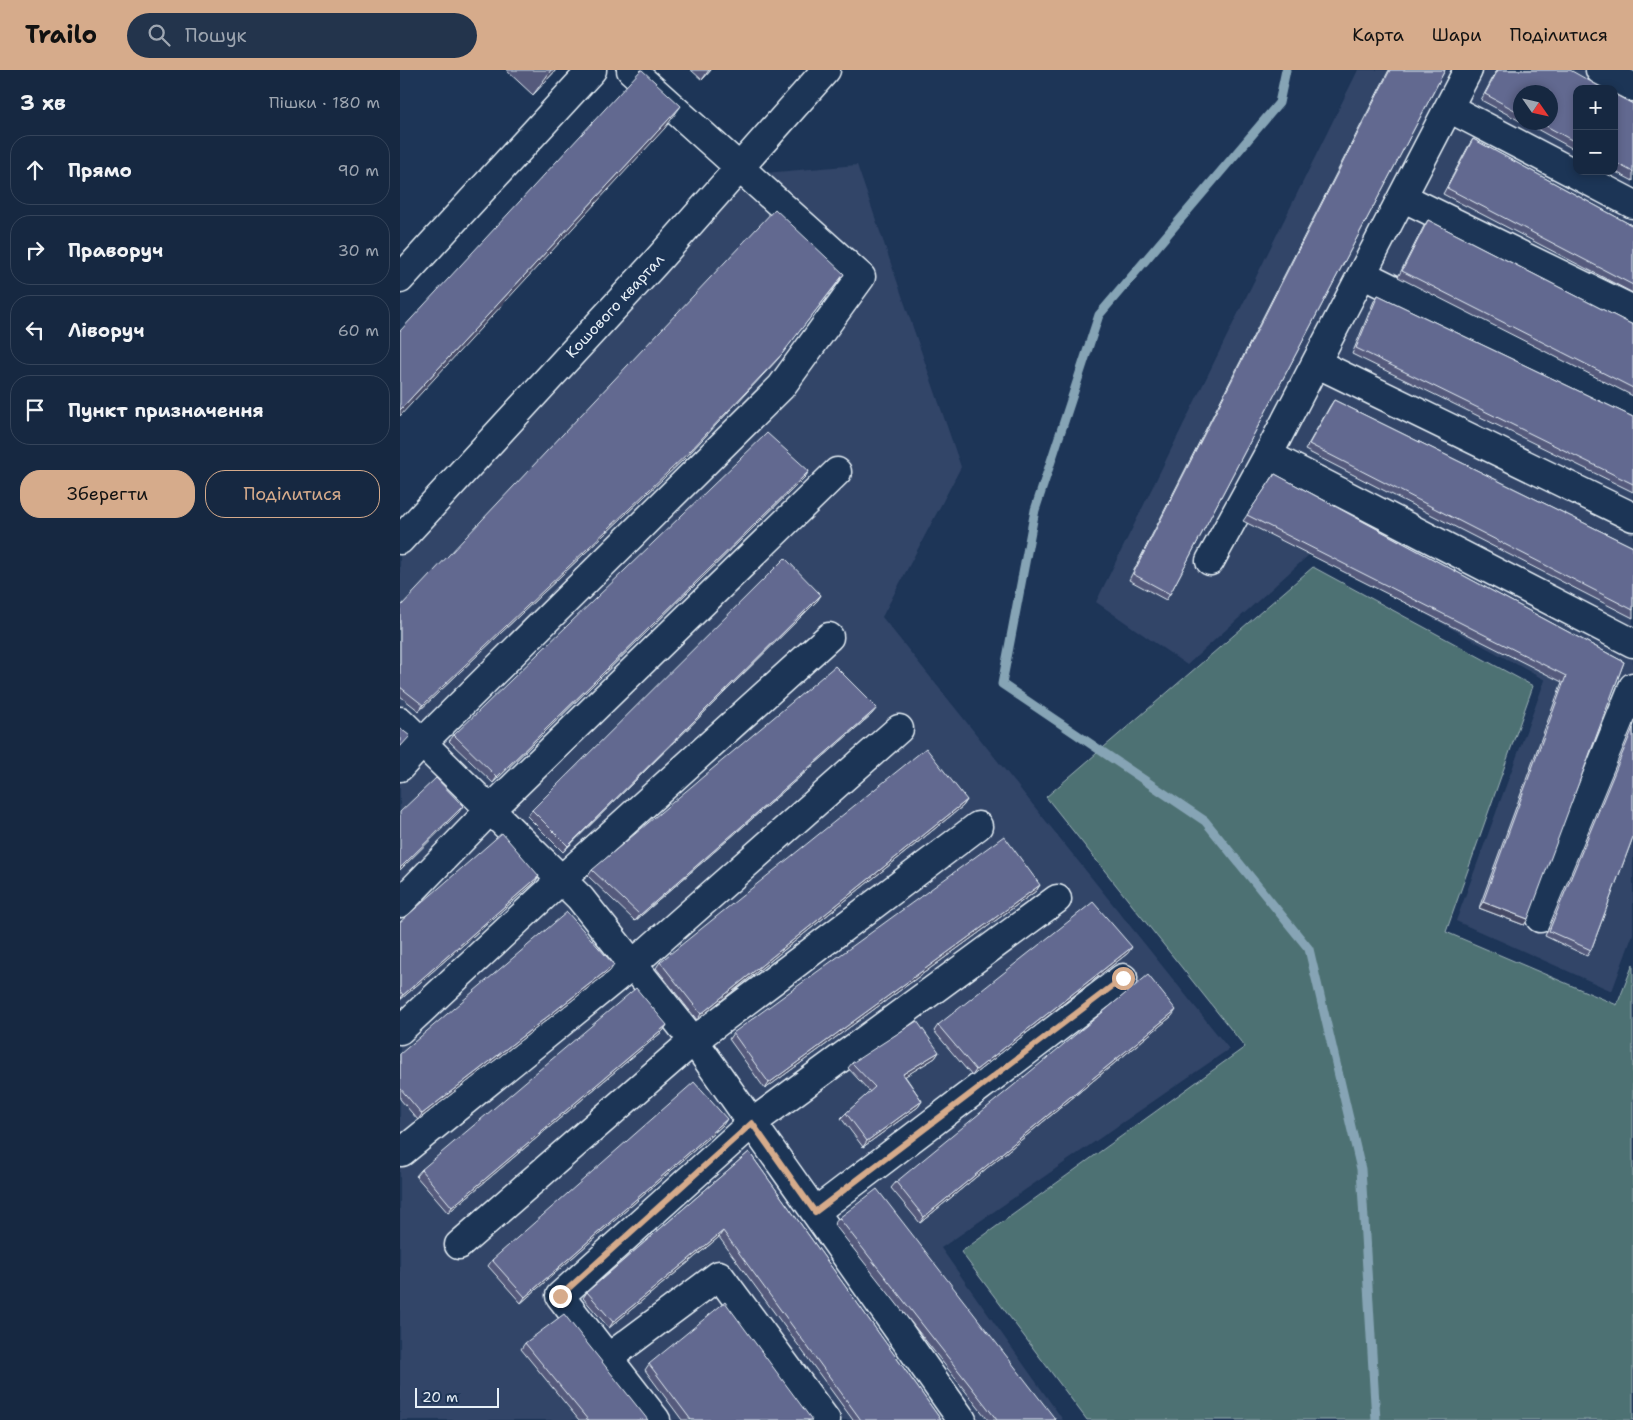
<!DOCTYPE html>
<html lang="uk">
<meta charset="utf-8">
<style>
:root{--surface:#162841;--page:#23344c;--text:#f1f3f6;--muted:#9ea6b1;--line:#35445a;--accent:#d6ab8b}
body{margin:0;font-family:"Shantell Sans",sans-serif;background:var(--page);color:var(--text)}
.controls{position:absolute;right:15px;top:15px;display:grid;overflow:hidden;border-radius:10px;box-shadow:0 2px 8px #0003}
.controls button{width:45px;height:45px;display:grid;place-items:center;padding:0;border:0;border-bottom:1px solid var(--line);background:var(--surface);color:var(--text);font:25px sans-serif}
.compass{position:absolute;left:1113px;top:15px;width:45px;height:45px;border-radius:50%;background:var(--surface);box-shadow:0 2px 8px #0003;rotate:124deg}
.scale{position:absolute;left:15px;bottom:12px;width:84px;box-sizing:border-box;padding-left:5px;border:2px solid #e8f1f8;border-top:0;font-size:14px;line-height:18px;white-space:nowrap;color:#e8f1f8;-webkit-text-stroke:4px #1d3557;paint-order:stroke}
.stop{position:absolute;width:15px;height:15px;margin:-11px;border:4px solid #d6ab8b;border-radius:50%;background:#fff}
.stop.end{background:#d6ab8b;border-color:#fff;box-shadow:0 1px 5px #0008}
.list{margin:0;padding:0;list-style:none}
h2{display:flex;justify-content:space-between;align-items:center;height:65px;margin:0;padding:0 20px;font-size:21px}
h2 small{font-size:16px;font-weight:400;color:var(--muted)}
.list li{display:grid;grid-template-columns:32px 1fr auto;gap:15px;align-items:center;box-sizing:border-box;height:70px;margin:0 10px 10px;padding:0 10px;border:1px solid var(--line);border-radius:20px}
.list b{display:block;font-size:19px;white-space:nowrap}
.list em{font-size:16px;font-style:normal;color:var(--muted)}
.actions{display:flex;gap:10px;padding:15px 20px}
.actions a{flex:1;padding:11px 0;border:1px solid var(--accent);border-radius:20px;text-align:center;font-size:18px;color:var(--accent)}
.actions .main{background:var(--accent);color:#111}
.icon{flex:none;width:28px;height:28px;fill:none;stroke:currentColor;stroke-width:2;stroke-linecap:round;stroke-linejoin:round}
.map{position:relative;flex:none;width:1233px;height:1350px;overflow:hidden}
header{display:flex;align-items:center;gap:30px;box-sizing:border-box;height:70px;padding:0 25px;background:var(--accent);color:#111}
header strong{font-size:24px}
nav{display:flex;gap:28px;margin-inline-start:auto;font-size:18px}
.search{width:350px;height:45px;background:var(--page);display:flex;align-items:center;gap:12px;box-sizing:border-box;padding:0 18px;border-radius:28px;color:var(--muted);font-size:19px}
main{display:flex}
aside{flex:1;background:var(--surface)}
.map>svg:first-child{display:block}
.built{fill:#324568;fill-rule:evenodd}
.green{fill:#4e7173;stroke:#9bb1b6}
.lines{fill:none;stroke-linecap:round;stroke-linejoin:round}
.stream{stroke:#86a4b5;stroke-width:9}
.minor-casing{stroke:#e8f1f8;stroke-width:31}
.minor{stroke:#1d3557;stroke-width:28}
.wall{fill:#545a7c;stroke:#e8f1f8}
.shaded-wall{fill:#454a65;stroke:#e8f1f8}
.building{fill:#626990;stroke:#e8f1f8}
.route{stroke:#d6ab8b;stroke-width:6}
.labels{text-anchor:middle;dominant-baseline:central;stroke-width:4;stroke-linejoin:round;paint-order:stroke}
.street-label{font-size:15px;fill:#e8f1f8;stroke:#1d3557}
</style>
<header>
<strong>Trailo</strong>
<div class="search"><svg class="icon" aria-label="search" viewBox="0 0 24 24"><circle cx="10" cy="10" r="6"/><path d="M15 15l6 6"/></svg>Пошук</div>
<nav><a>Карта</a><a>Шари</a><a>Поділитися</a></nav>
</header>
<main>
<aside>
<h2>3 хв<small>Пішки · 180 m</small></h2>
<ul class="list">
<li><svg class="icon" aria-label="ahead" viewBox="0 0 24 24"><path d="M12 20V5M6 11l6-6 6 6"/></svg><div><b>Прямо</b></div><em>90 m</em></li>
<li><svg class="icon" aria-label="right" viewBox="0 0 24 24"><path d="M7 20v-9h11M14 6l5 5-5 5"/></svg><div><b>Праворуч</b></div><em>30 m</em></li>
<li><svg class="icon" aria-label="left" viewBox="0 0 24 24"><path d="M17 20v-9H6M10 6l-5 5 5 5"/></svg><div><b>Ліворуч</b></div><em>60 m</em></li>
<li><svg class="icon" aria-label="arrive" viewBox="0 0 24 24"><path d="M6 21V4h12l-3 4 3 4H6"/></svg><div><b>Пункт призначення</b></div></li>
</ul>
<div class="actions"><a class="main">Зберегти</a><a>Поділитися</a></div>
</aside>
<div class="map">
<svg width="1233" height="1350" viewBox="0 0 1233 1350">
<rect width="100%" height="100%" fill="#1d3557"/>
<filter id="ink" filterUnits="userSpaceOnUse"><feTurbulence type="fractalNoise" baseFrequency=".02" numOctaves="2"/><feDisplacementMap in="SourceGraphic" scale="10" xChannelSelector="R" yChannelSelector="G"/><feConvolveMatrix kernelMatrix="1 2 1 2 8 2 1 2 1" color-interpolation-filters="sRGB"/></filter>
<g filter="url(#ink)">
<path class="built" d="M958,0H1233V864L1212,921L1056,851L1145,610L912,482L787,595L696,532ZM1177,19H1214V101H1177ZM1120,22H1150V52H1120Z
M457,95L561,397L482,547L829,979L541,1178L663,1350H0V487L352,104Z"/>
<path class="green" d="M913,497L1133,616L1046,862L1217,935L1233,894V1350H687L561,1182L845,977L646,727Z"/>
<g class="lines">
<path class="stream" d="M886,0L879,33L699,245L635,440L602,614L805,751L909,879L961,1099L976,1350"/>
<defs>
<path id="minor" d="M1200,0L1233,17
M1049,38L1233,134
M1002,127L1233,240
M962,204L1233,338
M0,209L192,0
M916,293L1233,447
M868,385L1068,0
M0,470L255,193L426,0
M810,491L868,385L1233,573
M0,651L180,828L299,978L562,1350
M0,697L22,673L381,317L461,207L231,0
M0,833L91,739L437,402
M1140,848L1233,617
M0,960L162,809L429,567
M2,1082L233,894L499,659
M415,1142L723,908
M59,1175L293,971L578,756
M208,1288L319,1205L426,1350
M256,1350L160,1226L352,1053L657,829"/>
</defs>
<use href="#minor" class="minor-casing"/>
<use href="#minor" class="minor"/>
</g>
<path class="wall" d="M106,0H156L133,25Z
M291,0H311L302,10Z
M989,0H1045L770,524L766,530L729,510Z
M1097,0H1170L1177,19V81L1124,52H1150L1120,22V51L1081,30Z
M1214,24L1233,34V111L1214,101Z
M1073,69L1233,156V223L1043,124L1069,75Z
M1028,150L1233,255V326L998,207L1024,156Z
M444,204L377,290L286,387L19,641L0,626V537Z
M978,225L1233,347V422L952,284L974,231Z
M934,330L1233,477V548L905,380L930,336Z
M409,401L405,407L93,713L49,671L54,665Z
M875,404L1224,592L1124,855L1079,838L1162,612L843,451Z
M421,525L417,531L163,782L127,746L132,740Z
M472,644L235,851L188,806L192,800Z
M1233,654V767L1191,880L1187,886L1145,866Z
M567,730L563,736L297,950L256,898L260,892Z
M139,806L135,812L0,930V852Z
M640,815L636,821L365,1019L329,969L333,963Z
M728,883L572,1006L534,961L538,955Z
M210,901L18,1050L0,1029V984Z
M772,946L520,1153L491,1118L496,1112Z
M267,955L263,961L48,1143L16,1106L21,1100Z
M539,982L535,988L505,1006L522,1031L518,1037L463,1077L441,1048L446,1043L470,1022L448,998L452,993Z
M323,1055L121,1233L88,1196L92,1190Z
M349,1082L541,1350H453L319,1167L209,1258L183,1228L187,1222Z
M439,1148L656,1350H588L434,1154Z
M125,1273L248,1350H179L121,1279Z
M249,1294L412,1350H282L245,1300Z"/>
<path class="shaded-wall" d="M151,0H156L133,25L149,3Z
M309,0H311L302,10Z
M281,36L265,58L0,346V340Z
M444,204L377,290L286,387L19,641L23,635Z
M409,401L405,407L93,713L97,707Z
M421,525L417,531L163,782L168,776Z
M477,638L472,644L235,851L240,845Z
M567,730L563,736L297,950L301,944Z
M63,736L59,742L0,800V798Z
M139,806L135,812L0,930L3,925Z
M640,815L636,821L365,1019L369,1013Z
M1083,832L1128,849L1124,855L1079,838Z
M732,877L728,883L572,1006L576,1000Z
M214,895L210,901L18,1050L22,1044Z
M776,940L772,946L520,1153L524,1147Z
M267,955L263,961L48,1143L52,1137Z
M539,982L535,988L499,1010L503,1004Z
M522,1031L518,1037L463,1077L467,1071Z
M327,1049L323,1055L121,1233L125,1227Z
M323,1161L319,1167L209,1258L213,1252Z"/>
<path class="building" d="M241,0H242L281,36L0,340V261Z
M990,0H1045L770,524L733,504Z
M1098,0H1170L1204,19H1177V73L1139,52H1150V22H1120V43L1085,24Z
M1214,24L1233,34V102L1214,92Z
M1073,69L1233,156V215L1047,118Z
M375,139L444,204L382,284L290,381L23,635L0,617V537Z
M1028,150L1233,255V318L1002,201Z
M978,225L1233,347V414L956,278Z
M934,330L1233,477V540L909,374Z
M367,363L409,401L97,707L54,665Z
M875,404L1224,592L1128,849L1083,832L1166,606L847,445Z
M385,488L421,525L168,776L132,740Z
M435,596L477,638L240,845L192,800Z
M0,658L10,666L0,677Z
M1233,658V767L1191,880L1149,861Z
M526,678L567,730L301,944L260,892Z
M36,708L63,736L0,798V742Z
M102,763L139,806L3,925L0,921V852Z
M604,766L640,815L369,1013L333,963Z
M693,832L732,877L576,1000L538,955Z
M167,842L214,895L22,1044L0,1018V984Z
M748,905L776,940L524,1147L496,1112Z
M236,918L267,955L52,1137L21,1100Z
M517,951L539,982L503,1004L522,1031L467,1071L446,1043L475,1017L452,993Z
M294,1012L327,1049L125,1227L92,1190Z
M349,1082L541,1350H461L323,1161L213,1252L187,1222Z
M477,1119L656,1350H597L439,1148Z
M325,1232L412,1350H291L249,1294Z
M164,1244L248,1350H188L125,1273Z"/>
</g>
<g class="lines" filter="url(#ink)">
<path class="route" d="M160,1226L352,1053L415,1142L723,908"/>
</g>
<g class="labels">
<g class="street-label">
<text transform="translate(215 236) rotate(-47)">Кошового квартал</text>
</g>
</g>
</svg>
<div class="controls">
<button>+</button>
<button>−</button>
</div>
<svg class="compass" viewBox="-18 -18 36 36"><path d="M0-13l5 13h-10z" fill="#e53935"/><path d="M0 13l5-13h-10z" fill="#9ea6b1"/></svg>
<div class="scale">20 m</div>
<div class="stop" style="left:723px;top:908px"></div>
<div class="stop end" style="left:160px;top:1226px"></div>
</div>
</main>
